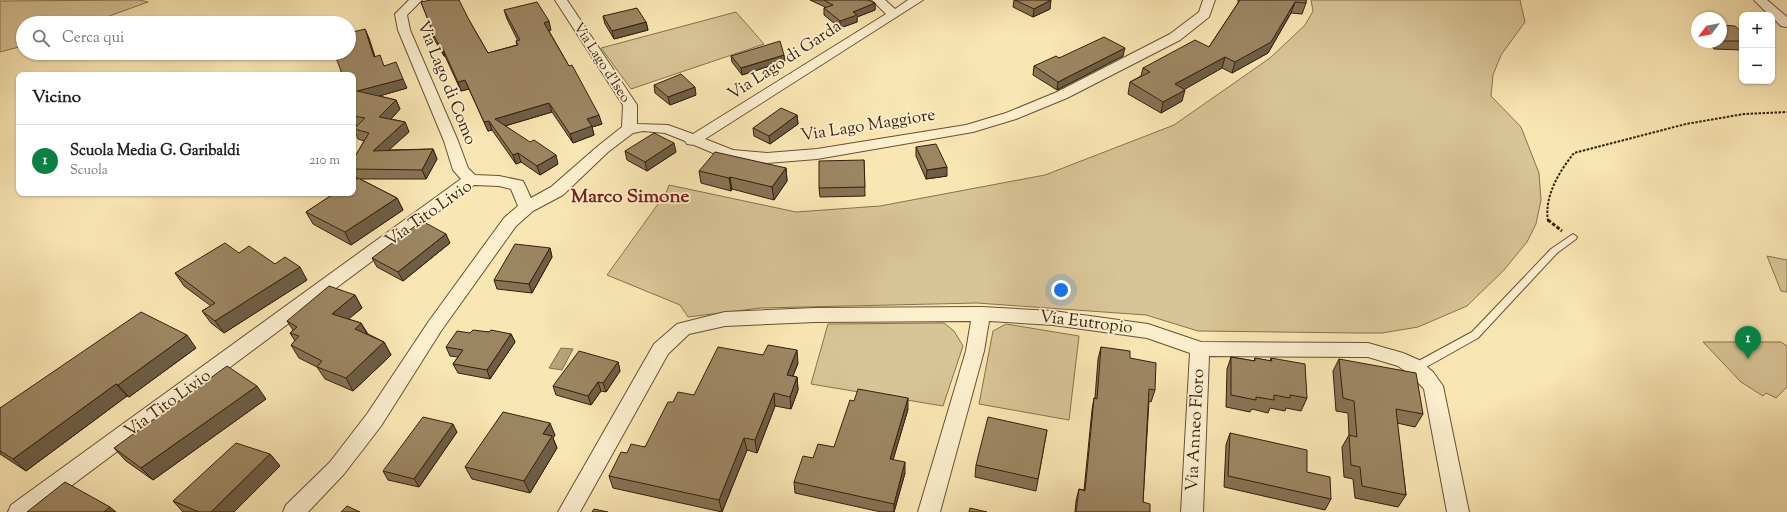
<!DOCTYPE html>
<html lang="it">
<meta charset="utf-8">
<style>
:root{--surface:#fff;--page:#f2f2f2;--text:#222;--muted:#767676;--line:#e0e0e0;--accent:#0b8043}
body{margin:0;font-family:"Sorts Mill Goudy",serif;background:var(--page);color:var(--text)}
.controls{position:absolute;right:12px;top:12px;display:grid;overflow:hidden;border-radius:8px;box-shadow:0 1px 3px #0004}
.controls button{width:36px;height:36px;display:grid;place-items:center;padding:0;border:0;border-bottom:1px solid var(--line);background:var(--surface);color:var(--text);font:20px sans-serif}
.compass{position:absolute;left:1691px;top:12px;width:36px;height:36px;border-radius:50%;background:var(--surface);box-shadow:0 1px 3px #0004;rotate:238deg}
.you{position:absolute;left:1061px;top:290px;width:14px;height:14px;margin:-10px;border:3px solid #fff;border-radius:50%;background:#1a73e8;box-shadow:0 0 0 6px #1a73e833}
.badge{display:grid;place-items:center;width:26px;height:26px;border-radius:50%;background:var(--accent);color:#fff;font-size:13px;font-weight:700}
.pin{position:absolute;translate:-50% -33px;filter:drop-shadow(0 1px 2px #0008)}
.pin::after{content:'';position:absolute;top:21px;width:14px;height:12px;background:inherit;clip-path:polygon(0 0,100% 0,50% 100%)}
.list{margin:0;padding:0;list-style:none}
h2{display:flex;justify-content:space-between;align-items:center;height:52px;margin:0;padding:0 16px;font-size:17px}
h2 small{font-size:13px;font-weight:400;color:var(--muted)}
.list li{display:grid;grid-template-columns:26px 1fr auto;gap:12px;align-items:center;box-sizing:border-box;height:72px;padding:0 16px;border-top:1px solid var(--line)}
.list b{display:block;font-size:15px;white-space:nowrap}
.list p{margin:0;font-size:13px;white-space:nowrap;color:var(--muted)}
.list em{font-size:13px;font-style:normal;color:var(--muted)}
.icon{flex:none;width:22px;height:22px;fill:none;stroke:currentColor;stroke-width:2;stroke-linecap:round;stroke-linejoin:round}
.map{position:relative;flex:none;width:1787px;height:512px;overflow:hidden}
.search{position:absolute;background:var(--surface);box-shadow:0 1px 3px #0004;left:16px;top:16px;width:340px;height:44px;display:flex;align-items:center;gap:10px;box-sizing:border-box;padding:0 14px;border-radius:22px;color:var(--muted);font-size:15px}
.panel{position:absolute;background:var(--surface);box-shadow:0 1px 3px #0004;left:16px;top:72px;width:340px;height:124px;border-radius:8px}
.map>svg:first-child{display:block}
.green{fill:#d8c496;stroke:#887150}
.water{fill:#b7a27a;stroke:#846d4e}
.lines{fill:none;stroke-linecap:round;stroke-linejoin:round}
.service-casing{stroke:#685035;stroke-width:2}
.minor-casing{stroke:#685035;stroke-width:2}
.path-far1{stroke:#371e0b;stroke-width:2;stroke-dasharray:2.5 1.5;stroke-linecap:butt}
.path{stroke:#371e0b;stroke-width:3;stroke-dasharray:3.5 2;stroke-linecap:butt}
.service{fill:#fbefce;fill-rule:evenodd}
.minor{fill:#fbefce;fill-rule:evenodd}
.wall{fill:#867354;stroke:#371e0b}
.shaded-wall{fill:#6d5e45;stroke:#371e0b}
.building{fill:#9c8662;stroke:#371e0b}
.labels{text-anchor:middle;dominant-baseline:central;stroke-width:3.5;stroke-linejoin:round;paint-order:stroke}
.far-street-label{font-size:14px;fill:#371e0b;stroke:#fbefce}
.street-label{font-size:17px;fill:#371e0b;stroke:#fbefce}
.quarter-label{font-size:19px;font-weight:bold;fill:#7a1f14;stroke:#fbefce}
</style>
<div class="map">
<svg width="1787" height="512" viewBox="0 0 1787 512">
<rect width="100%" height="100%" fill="#f9e6b3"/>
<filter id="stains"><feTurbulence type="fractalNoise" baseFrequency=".005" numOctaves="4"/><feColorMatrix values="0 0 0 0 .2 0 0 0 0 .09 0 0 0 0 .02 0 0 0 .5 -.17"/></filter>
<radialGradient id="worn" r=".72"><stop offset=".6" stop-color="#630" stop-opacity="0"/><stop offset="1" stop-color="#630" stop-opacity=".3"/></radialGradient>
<path class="green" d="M139,0L148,2L90,23H23V46L0,52V1Z
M1311,0H1520L1525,22L1501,55L1493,75L1491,96L1521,127L1539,173L1541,200L1536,224L1527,242L1504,270L1467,306L1418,327L1382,333H1356L1198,331L1146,315L977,303L760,308L688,317L680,305L607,275L666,193L669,185L796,212L880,206L1045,175L1174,125L1270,58L1305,25L1313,11Z
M736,12L764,44L631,89L601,48Z
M1767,256L1787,260V292L1781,291Z
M944,323L954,331L963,346L943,406L811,384L828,324Z
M1006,324L1079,336L1069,420L979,404L993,331Z
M1781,342L1787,346V387L1776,398L1766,393L1763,396L1741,382L1703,342Z"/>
<path class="water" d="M561,348L573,349L562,370L549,368Z"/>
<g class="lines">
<defs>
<path id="service" d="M1573,234L1577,237L1576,239L1557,253L1478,338L1421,370L1417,371L1413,370L1412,367L1413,364L1472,332L1551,249Z"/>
<path id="minor" d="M409,0H422L407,15L410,30L458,141L468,168L475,175L499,176L523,181L531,198L551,187L598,146L622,127L623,105L555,0H567L637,105V124L668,125L693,134L886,14L872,0H885L895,9L908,0H923L705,139L733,150L767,153L817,149L966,125L1006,113L1057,92L1170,34L1199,12L1203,0H1215L1209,17L1180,40L1067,98L1016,119L973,132L817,159L767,163L730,160L694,145L687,144L685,141L665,133L643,131L633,133L608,152L563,195L533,211L516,226L441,331L381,426L344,474L308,512H283L286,505L330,462L367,414L429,321L504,218L518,206L511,189L499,186L474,185L36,512H8L11,505L461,179L453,170L444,141L398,30L395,14Z
M1754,0H1767L1787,17V27L1781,26L1772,17V15H1769Z
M981,307L1053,311L1148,324L1201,342L1368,343L1403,353L1419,360L1433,372L1443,386L1469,512H1447L1424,389L1412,376L1398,366L1368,357L1209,356L1203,512H1181L1190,353L1147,338L1053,325L989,321L984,351L940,512H918L966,351L971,321L815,322L725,326L689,334L668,354L580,512H558L654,344L677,324L725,312L815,308Z"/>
</defs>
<use href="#service" class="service-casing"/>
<use href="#minor" class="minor-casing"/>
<path class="path-far1" d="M1548,221C1544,196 1559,172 1574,153L1686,124L1744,114L1787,112"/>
<path class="path" d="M1548,220L1562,231"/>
<use href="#service" class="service"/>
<use href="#minor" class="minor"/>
</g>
<path class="wall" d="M810,0H868L875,3V10L857,17V22L840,28L824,15V8L825,7Z
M1014,0H1050V9L1033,17L1013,7Z
M1238,0H1306V3L1302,14L1291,13L1268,53L1232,73L1222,68L1184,89L1182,101L1161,113L1128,94L1130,82L1141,76L1143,68L1209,47L1238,3Z
M421,2L469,20L488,53L517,45L516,41H518L507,19L504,10L551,30L549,31L602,124L592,127L594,135L573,143L552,112L505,126L558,164L540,175L521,162L516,164L492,130L488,131L469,89L461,91L445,56H444L434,39L431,30H432Z
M603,16L646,22L648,30L614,39L605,24Z
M1721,25L1742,32V50L1714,49L1707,42H1721Z
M365,29L375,57L407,88L379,96L396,100L400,109L391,119L405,122L409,132L388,150L433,149L437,159L426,179H360L397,198L403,210L351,245L313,224L306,212L355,180L353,179V160L364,141L358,139L354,129L357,126L353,117V75Z
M731,56L785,61L742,75L732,62Z
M1123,56L1057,90L1033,75L1034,66L1059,58Z
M654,85L696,95L670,105L655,93Z
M797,115L798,124L770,144L754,136L753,128Z
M916,147L947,176L926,179L916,156Z
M625,151L676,152L647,171L627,160Z
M864,160L865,196L820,197L819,188Z
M786,168L787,181L774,200L732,189L731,191L701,183L699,171Z
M450,243L403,281L377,267L372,258Z
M550,248L552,257L532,293L497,289L494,280Z
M239,253L275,264L307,280L224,333L211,323L202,311L211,306L184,286L175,273Z
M355,295L362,308L348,319L361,323L368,334L384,342L391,355L353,391L325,379L317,367L299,358L291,345L295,341L290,333L293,330L287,321Z
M489,332L511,334L515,342L490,379L458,373L453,364L458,357L450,356L446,347L470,333Z
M1101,347L1130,358L1155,390L1151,402L1149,401L1143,502L1150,512H1075L1076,501L1079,489L1084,490L1092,410L1094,398H1095L1098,359Z
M196,348L129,397L127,396L26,471L0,454V408Z
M763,355L798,363L793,376L797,377L798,390L791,409L775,406L757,453L747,450L722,512L613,488L609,476L627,453L645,447L673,402L694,395Z
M1231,357L1254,361L1255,358L1270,361L1271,358L1307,398L1301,411L1286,408L1285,411L1270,408L1268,413L1252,409L1250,412L1226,407L1227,369Z
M1339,359L1423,414L1415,427L1397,423L1406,495L1398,507L1355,498L1353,479L1344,477L1342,447L1349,435L1348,413L1336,411L1333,371Z
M618,362L620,371L606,392L601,391L591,405L556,395L553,386Z
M266,399L153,480L126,461L114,448Z
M908,409L893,460L905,473L894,512H881L795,493L794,482L813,458Z
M1047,430L1036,491L975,477L976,465Z
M457,432L419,487L388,480L383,471Z
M1230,433L1307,472L1331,499L1325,510L1224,487L1226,445Z
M555,435L553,438L557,448L530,493L472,479L465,467Z
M270,454L280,466L234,512H183L173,501Z"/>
<path class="shaded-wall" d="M1051,0L1050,9L1033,17L1034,9Z
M1295,2L1291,13L1268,53L1232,73L1235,62Z
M875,3V10L857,17V22L840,28V21L853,12Z
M549,21L551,30L547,31L544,23Z
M646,22L648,30L614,39L612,31Z
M365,29L369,38L378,66L374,57Z
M440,47H442L445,56H444Z
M1125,48L1123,56L1057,90L1058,82Z
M784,55L785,61L742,75L741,68Z
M1225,57L1222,68L1173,96L1175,84Z
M403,79L407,88L362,101L357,91Z
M465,80L469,89L461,91L458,82Z
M695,87L696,95L670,105L668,97Z
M1185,90L1182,101L1161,113L1163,102Z
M396,100L400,109L384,127L379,117Z
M549,103L552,112L498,128L495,119Z
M599,115L602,124L592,127L594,135L573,143L570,134L587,119Z
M797,115L798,124L770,144L769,136Z
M489,121L492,130L488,131L484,122Z
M405,122L409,132L378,160L373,151Z
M674,143L676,152L647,171L645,162Z
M433,149L437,159L426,179L422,170Z
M518,153L521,162L516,164L513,155Z
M556,155L558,164L540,175L537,166Z
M947,167V176L926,179L927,170Z
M786,168L787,181L774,200L772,187Z
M353,171L357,179L356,181L353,175Z
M730,177L732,189L731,191L729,178Z
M397,198L403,210L351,245L345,232Z
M446,234L450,243L403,281L398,272Z
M550,248L552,257L532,293L529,284Z
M300,267L307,280L224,333L215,321Z
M355,295L362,308L339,327L332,314Z
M361,323L368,336L355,329Z
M511,334L515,342L490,379L487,370Z
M187,335L196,348L129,397L118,385Z
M384,342L391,355L353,391L346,378Z
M797,350L798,363L788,388L787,375Z
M618,362L620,371L606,392L603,383Z
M797,377L798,390L791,409L790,397Z
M598,382L601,391L591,405L588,396Z
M116,384L127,396L26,471L13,459Z
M257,386L266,399L153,480L141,468Z
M774,393L775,406L757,453L755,440Z
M908,398V409L890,470V459Z
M550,423L555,435L553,438L557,448L530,493L524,481L543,434Z
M453,424L457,432L419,487L414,479Z
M744,438L747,450L722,512L719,500Z
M270,454L280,466L234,512H211Z
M905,462V473L894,512V504Z
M110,507L116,512H104Z"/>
<path class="building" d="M431,0H459L469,20L488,53L518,45L516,41L520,40L504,10L537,2L549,21L544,23L569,66L572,65L599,115L587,119L592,126L570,134L549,103L495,119L530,142L534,140L556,155L537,166L518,153L513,155L489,121L484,122L465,80L458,82L442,47H440L431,30H432L421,2Z
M824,0H868L875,3L853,12L857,15L840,21L824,8L833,5Z
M1015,0H1051L1034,9Z
M1240,0H1306V3L1295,2L1271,42L1235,62L1225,57L1175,84L1185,90L1163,102L1130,82L1150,72L1143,68L1195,40L1209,47Z
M637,8L646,22L612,31L603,16Z
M1721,25L1735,26L1742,32V41H1721Z
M365,29L374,57L380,55L384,66L396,62L403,79L357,91L396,100L379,117L405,122L373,151L433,149L422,170L353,169V160L369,133L354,129L365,118L353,116V75H342L340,68L334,53H349V33Z
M1104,37L1125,48L1058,82L1034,66L1056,56L1059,58Z
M780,41L784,55L741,68L731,56Z
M681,74L695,87L668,97L654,85Z
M781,108L797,115L769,136L753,128Z
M654,133L674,143L645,162L625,151Z
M936,144L947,167L927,170L916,147Z
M715,152L786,168L772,187L730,177L729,178L699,171Z
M864,160L865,187L819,188V161Z
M358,178L397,198L345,232L306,212L335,193H353V182Z
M422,221L446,234L398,272L372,258Z
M225,243L239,253L249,246L275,264L285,257L300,267L215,321L202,311L215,303L175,273Z
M515,244L550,248L529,284L494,280Z
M329,286L355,295L332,314L361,323L355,329L384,342L346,378L317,367L322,361L291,345L299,336L290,333L297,327L287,321Z
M141,312L187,335L118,385L116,384L13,459L0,451V408Z
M473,330L489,332L491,330L511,334L487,370L453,364L463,350L446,347L457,331L470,333Z
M768,345L797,350L787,375L797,377L790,397L774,393L755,440L744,438L719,500L609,476L621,452L627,453L631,444L645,447L668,402H673L678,392L694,395L718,347L763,355Z
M1101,347L1130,351V358L1156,363L1155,390L1149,389L1143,502L1150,504V512H1076L1079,489L1085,491L1094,398L1097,399Z
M579,351L618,362L603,383L598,382L588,396L553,386Z
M1231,357L1255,361V358L1272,361L1271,358L1305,364L1307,398L1290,395V398L1274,395V400L1256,397V400L1231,395Z
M1339,359L1416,373L1423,414L1396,409L1406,495L1362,486L1360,467L1351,465L1349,435L1357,437L1354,401L1343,398Z
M227,366L257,386L141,468L114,448Z
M858,389L908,398L890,459L905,462L894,504L794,482L803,456L813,458L818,444L834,447L850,400L854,401Z
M503,412L550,423L543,434L552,436L524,481L465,467Z
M423,417L453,424L414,479L383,471Z
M988,417L1047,430L1038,479L976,465Z
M1230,433L1307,450V472L1330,477L1331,499L1228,476Z
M236,443L270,454L211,512H199L173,501Z
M65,482L110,507L104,512H27Z
M347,506L360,512H341Z
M970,508L987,512H969Z
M594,509L608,512H592Z"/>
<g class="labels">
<g class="far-street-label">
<text transform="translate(601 63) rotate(57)">Via Lago d'Iseo</text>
</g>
<g class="street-label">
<text transform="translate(785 61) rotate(-33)">Via Lago di Garda</text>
<text transform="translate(446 83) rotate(68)">Via Lago di Como</text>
<text transform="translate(868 126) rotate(-9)">Via Lago Maggiore</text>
<text transform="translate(429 214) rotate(-35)">Via Tito Livio</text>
<text transform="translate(1086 323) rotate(7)">Via Eutropio</text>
<text transform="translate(168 404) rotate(-36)">Via Tito Livio</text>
<text transform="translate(1196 430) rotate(-87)">Via Anneo Floro</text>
</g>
<g class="quarter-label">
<text x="630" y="197">Marco Simone</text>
</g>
</g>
<rect width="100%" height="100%" filter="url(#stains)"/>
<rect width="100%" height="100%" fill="url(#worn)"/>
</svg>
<div class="controls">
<button>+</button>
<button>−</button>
</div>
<svg class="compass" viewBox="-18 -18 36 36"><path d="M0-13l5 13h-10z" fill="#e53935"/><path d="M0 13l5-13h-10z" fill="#767676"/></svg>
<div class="you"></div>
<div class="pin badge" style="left:1748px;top:359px">1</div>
<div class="search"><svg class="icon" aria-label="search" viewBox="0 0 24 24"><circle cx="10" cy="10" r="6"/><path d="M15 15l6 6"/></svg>Cerca qui</div>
<section class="panel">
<h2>Vicino<small></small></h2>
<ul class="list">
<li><span class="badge">1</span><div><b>Scuola Media G. Garibaldi</b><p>Scuola</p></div><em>210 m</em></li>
</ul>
</section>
</div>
